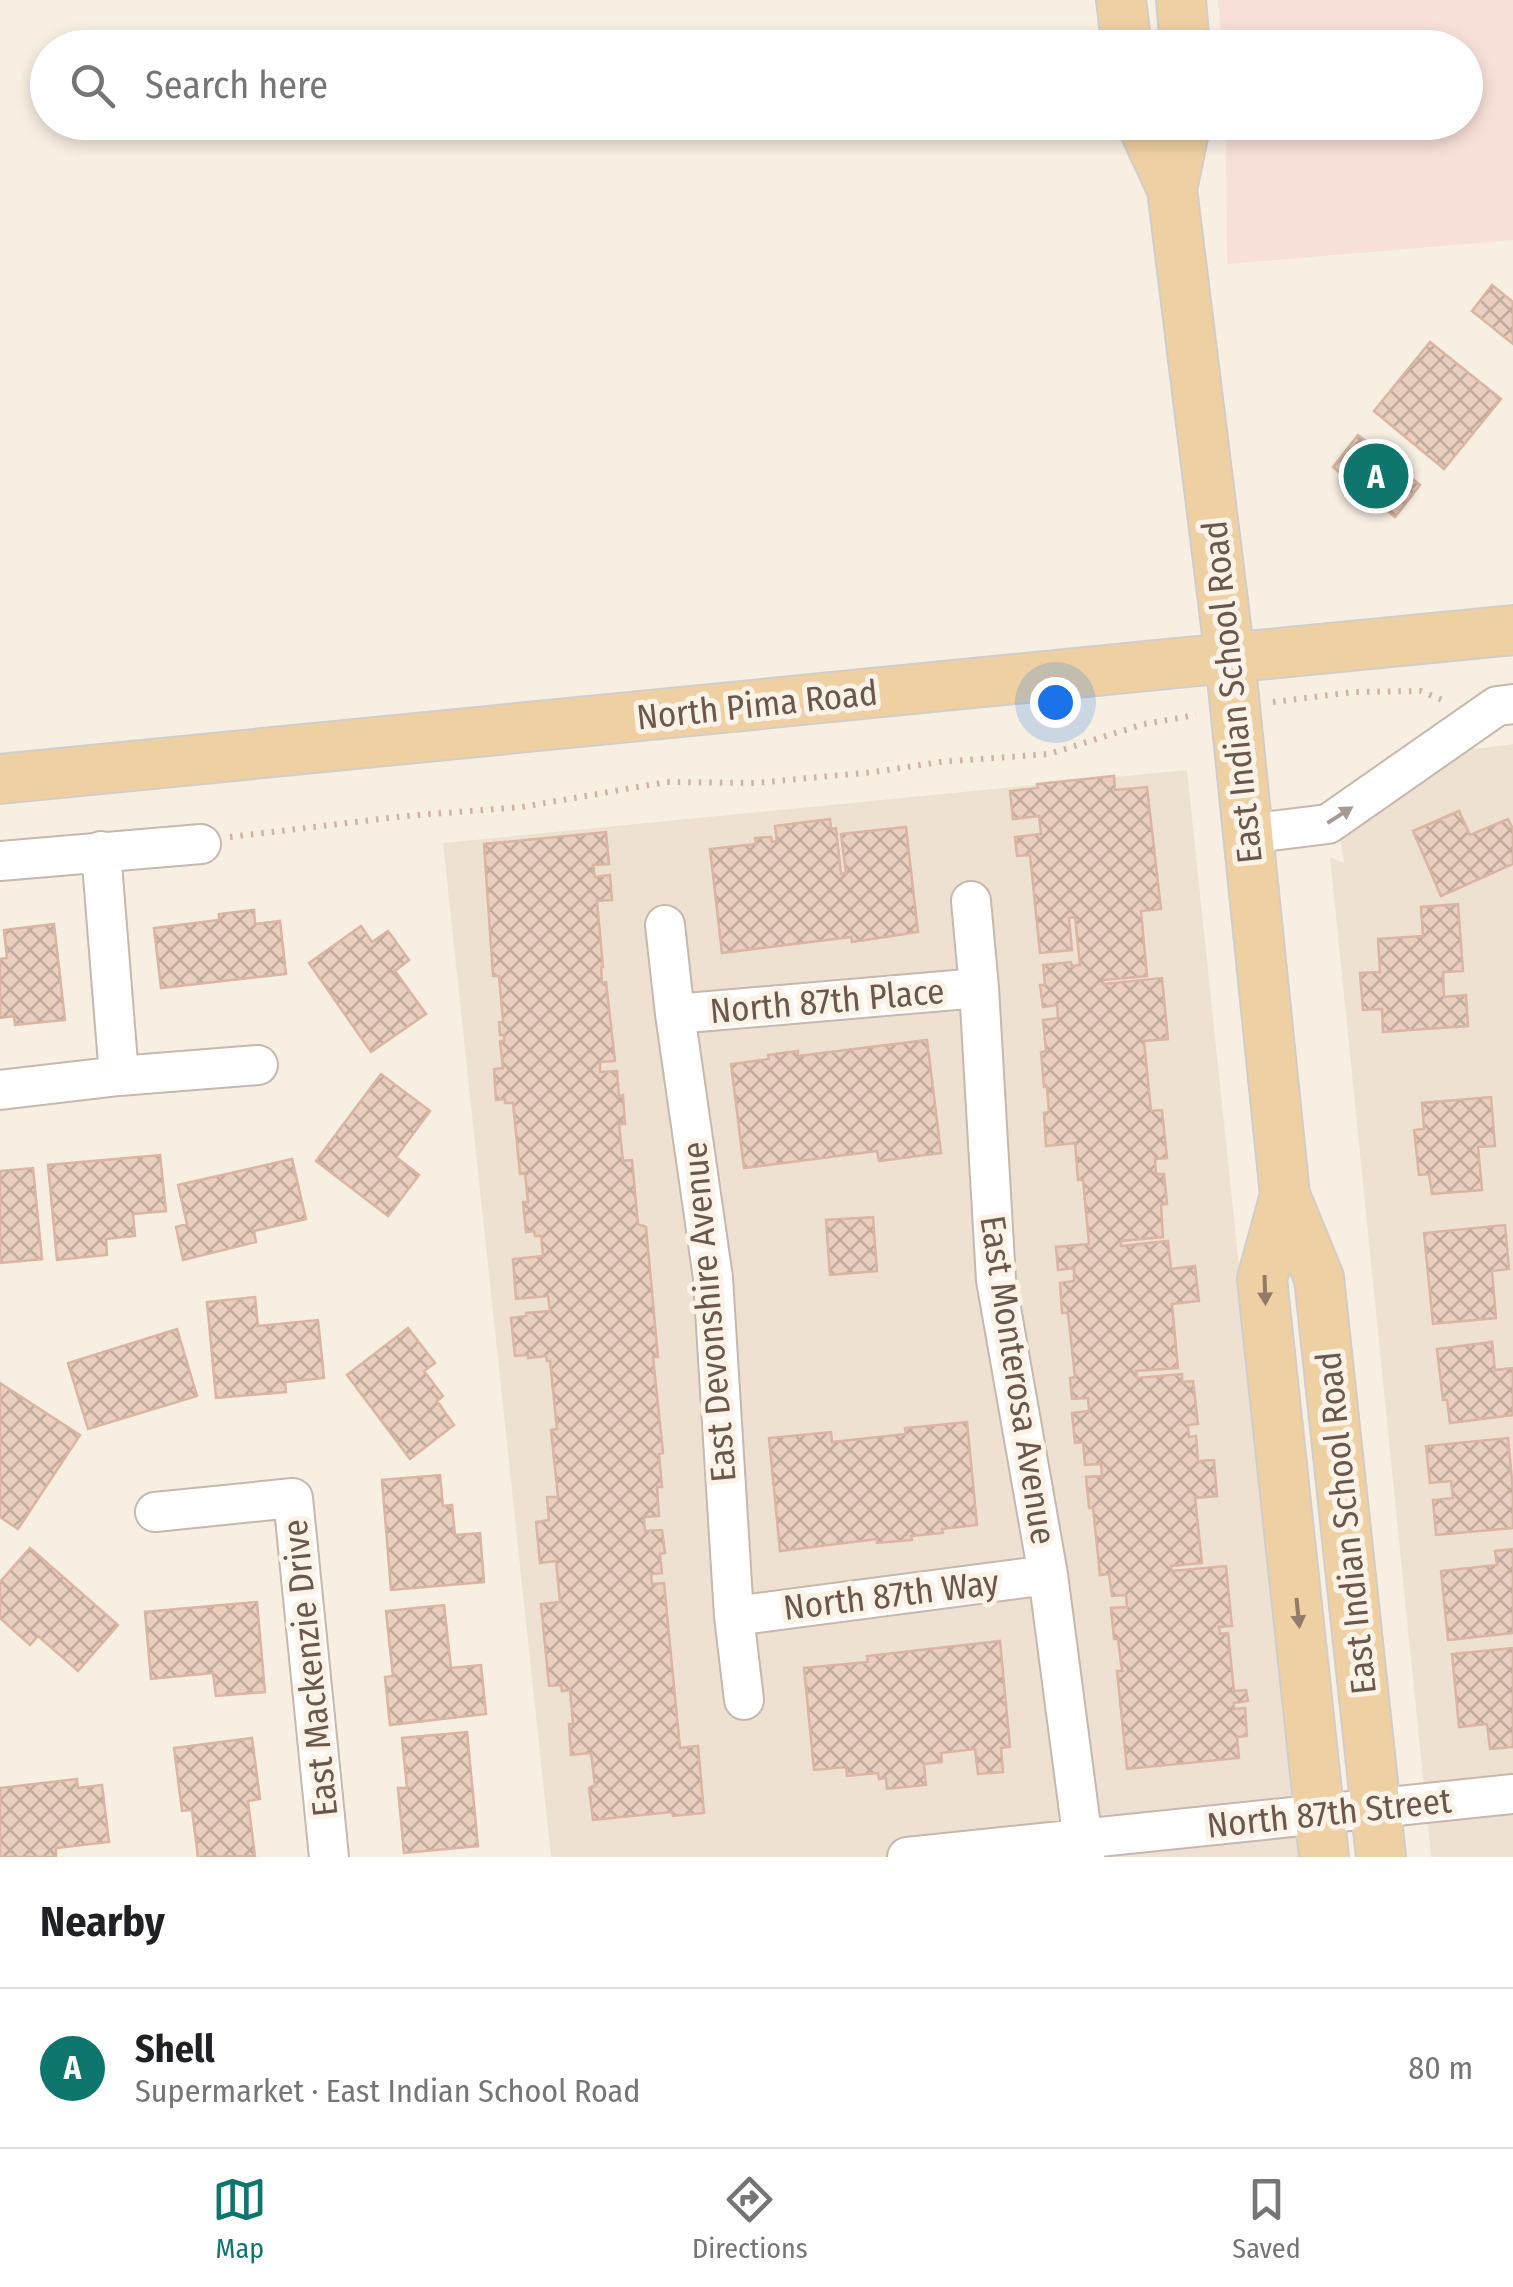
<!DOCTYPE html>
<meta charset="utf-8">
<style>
:root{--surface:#fff;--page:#f6f6f6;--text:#202124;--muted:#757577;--line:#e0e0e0;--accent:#0f766e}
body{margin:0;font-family:"Fira Sans Condensed",sans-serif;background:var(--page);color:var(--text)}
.you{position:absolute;left:1055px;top:702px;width:35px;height:35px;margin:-25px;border:8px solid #fff;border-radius:50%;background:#1a73e8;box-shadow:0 0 0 15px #1a73e833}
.badge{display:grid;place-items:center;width:65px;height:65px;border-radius:50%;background:var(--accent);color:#fff;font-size:32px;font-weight:700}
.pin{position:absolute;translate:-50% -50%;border:5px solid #fff;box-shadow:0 2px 10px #0006}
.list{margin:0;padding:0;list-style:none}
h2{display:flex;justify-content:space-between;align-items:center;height:130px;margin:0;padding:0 40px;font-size:42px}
h2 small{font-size:32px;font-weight:400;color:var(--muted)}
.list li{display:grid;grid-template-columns:65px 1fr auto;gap:30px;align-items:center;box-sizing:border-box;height:160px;padding:0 40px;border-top:2px solid var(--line)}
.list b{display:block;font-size:38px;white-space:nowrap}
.list p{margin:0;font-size:32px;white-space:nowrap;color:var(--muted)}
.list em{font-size:32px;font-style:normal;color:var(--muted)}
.icon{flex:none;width:55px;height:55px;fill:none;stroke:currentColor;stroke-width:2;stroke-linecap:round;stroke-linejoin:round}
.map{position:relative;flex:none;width:1513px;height:1857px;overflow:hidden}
.search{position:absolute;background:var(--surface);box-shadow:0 5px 15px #0003;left:30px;right:30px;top:30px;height:110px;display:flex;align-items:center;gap:25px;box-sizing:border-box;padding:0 35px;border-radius:55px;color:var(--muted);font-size:38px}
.sheet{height:290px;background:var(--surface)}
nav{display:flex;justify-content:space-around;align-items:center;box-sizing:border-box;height:140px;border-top:2px solid var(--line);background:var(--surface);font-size:28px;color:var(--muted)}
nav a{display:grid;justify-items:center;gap:5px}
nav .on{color:var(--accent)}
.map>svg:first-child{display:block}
.residential{fill:#efe1d2}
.commercial{fill:#f7e0d8}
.building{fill:url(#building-cross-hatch);stroke:#dab5a1;stroke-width:2.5}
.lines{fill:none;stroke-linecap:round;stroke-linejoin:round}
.minor-casing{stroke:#c7b7ac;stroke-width:42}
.major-casing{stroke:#d3cdca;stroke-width:52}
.path{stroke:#ceb2a2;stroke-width:6;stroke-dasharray:2.5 8;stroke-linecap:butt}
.minor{stroke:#fff;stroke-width:38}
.major{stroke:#eed0a3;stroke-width:48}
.oneway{fill:#a79a94}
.oneway2{fill:#937b67}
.labels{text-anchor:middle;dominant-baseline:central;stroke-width:10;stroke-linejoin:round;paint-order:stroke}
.street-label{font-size:35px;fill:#6c574d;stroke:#fcf3e8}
</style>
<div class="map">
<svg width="1513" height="1857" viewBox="0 0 1513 1857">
<defs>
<pattern id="building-cross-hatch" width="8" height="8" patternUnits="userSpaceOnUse" patternTransform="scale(2.5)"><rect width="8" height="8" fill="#eacebe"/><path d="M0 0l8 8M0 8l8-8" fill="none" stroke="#c2aa9d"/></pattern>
</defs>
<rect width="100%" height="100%" fill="#f8efe3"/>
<path class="residential" d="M1513,744V1857H1431L1330,857L1344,863L1340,838L1459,751Z
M1187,770L1301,1857H551L443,843Z"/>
<path class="commercial" d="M1218,0H1513V240L1227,264L1226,123L1466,122V48L1222,47Z"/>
<path class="building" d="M1492,285L1513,302V344L1472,311Z
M1430,342L1501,399L1444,469L1374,411Z
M1358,435L1420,485L1395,517L1333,467Z
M1114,776L1115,790L1147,787L1161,909L1141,911L1147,976L1103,980L1104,984L1162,978L1168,1039L1144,1041L1151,1111L1162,1110L1167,1158L1155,1159L1156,1174H1164L1167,1204L1161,1205L1163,1237L1121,1241V1246L1168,1241L1171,1269L1195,1266L1199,1301L1172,1304L1178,1368L1136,1371L1137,1378L1182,1374V1382L1193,1381L1198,1424L1188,1425L1189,1437L1196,1436L1198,1461L1214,1460L1217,1496L1195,1498L1202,1563L1171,1566L1172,1571L1226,1566L1232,1626L1219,1627L1220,1634L1228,1633L1234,1691L1246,1690L1248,1701L1234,1703V1709L1245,1708L1247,1736L1237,1737L1239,1758L1127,1769L1117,1671H1122L1118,1639H1114L1111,1608L1127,1607L1126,1595L1112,1596L1109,1574L1100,1575L1093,1508H1089L1086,1477L1102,1476L1101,1464L1085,1465L1083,1442L1075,1443L1072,1413L1089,1411L1088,1398L1072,1399L1070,1378L1075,1377L1068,1313H1062L1060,1283L1074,1281V1268L1058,1270L1056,1247L1089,1244L1083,1180H1078L1075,1143L1046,1146L1044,1113L1049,1112L1047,1087H1044L1041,1052L1046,1051L1043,1020L1058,1018L1057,1005L1043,1007L1040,985H1045L1043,965L1071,962L1072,966L1080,965L1075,917L1069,918L1072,950L1040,953L1030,855L1017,856L1015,837L1041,834L1039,816L1013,819L1010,791L1038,788L1037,784Z
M1459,811L1470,835L1508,819L1513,829V864L1441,896L1413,831Z
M830,819L831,829L836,828L841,874L846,873L841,834L906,827L918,932L852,942L851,937L722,953L710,849L756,844L755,838L771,837L772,842L777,841L775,826Z
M606,832L609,864L593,865L595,877L610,875L612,900L597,901L603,967H601L602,983L606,982L615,1061L600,1062V1072L617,1071L619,1096L623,1095L625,1124H619L623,1161L632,1160L638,1224L646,1227L658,1357H653L663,1453L659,1454L662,1487H657L659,1516L644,1517L645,1531L662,1530L665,1553L660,1554L662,1573L651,1574L652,1584L664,1583L680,1748L698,1746L704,1813L673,1816L672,1812L593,1820L589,1788L595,1785L591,1753L571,1755L569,1724H573L570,1690L562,1691L561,1685L549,1686L541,1604L560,1602L556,1561L540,1563L536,1522L549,1520L547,1497H558L551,1430L557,1429L550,1361H547L546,1356L528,1358V1355L515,1356L511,1318L526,1316V1313L550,1311L548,1296L516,1299L513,1259L543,1256L541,1236H535L534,1231L526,1232L523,1202H528L525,1173L520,1174L513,1103H505V1099L496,1100L494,1069L503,1068L500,1041H504V1035H500L499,1022L503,1021L499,976H493L484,844Z
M1458,904L1463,971L1443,972L1444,997L1466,995L1468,1026L1383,1032L1382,1009L1363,1010L1360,973L1380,972L1378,939L1423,936L1421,907Z
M254,910L255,924L280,921L286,974L161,988L154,928L219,920V914Z
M54,924L65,1020L15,1025L14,1016L0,1018V959L7,958L4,930Z
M361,926L372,942L388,931L409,960L395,971L426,1014L371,1052L309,963Z
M927,1040L941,1153L879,1161L877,1151L744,1168L731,1064L769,1059L768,1055L798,1051V1056Z
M381,1074L430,1111L396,1157L419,1175L388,1216L316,1161Z
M1491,1097L1495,1146L1478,1147L1482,1190L1432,1194L1429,1174L1419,1175L1414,1130L1424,1129L1422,1103Z
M160,1155L166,1211L133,1214L135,1236L106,1239L107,1255L57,1260L48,1165Z
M292,1159L306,1219L254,1231L256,1242L183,1260L176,1227L187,1224L178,1185Z
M33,1168L42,1259L0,1263V1171Z
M873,1217L877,1271L830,1275L826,1220Z
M1505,1225L1509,1269L1492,1271L1496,1318L1433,1324L1424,1233Z
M255,1297L258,1326L318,1320L324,1378L285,1382L286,1392L216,1398L207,1302Z
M408,1328L435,1363L424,1371L443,1396L437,1401L454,1425L410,1459L347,1375Z
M177,1329L197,1396L88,1429L68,1363Z
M1492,1342L1495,1370L1513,1368V1415L1450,1423L1447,1400H1443L1437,1349Z
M0,1383L80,1435L18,1529L0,1517Z
M967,1422L977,1525L942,1529L943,1533L911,1536L912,1540L877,1543V1539L780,1551L769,1438L831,1432L832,1442L906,1434L905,1428Z
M1508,1438L1513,1490V1528L1436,1535L1433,1500L1453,1498L1451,1481L1430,1483L1426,1446Z
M440,1475L443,1506L452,1505L455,1535L480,1533L484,1582L391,1590L382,1480Z
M30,1548L118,1625L78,1671L38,1636L30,1645L0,1618V1582Z
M1513,1549V1633L1448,1640L1441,1571L1497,1565L1495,1551Z
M257,1602L265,1692L216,1696L213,1673L151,1679L145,1612Z
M444,1605L451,1668L481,1665L486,1714L390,1725L385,1677L393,1676L386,1611Z
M1000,1641L1010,1747L1001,1748L1003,1772L978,1774L975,1749L941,1753L942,1762L924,1764L926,1785L887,1789L886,1778L879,1779L878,1773L847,1776L846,1767L814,1770L804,1668L868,1662L867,1656Z
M1513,1648V1747L1490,1749L1487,1724L1459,1727L1452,1654Z
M467,1732L478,1846L404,1853L398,1788H407L402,1738Z
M252,1738L260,1799L248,1801L255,1856L198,1857L192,1810L182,1811L174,1748Z
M77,1779L78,1788L102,1785L109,1842L56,1848V1857H0V1788Z"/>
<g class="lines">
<defs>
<path id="minor" d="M1246,834L1328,824L1497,706L1513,704
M101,851L119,1076
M0,861L201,844
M971,901L979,988L996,1280L1048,1575L1085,1857
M665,925L675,1014L713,1278L734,1616L744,1700
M675,1014L979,988
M0,1090L119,1076L258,1065
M155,1512L293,1498L329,1857
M734,1616L1048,1575
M907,1857L1513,1794"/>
<path id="major" d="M1121,0L1127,48
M1181,0L1185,48
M1141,122L1172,189L1230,658L1285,1195L1319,1278L1381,1857
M1172,189L1186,122
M0,779L1513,630
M1285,1195L1262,1279L1324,1857"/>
</defs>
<use href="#minor" class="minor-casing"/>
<use href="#major" class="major-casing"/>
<path class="path" d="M1273,702L1354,692L1421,691L1447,702
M230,837L406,816L522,807L667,782L755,783L874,772L940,762L1049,754L1144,724L1196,715"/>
<use href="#minor" class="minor"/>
<use href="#major" class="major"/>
</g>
<defs><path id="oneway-solid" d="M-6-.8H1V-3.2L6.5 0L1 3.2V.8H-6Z" transform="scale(2.5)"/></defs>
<use class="oneway" href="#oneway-solid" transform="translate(1340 815) rotate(-33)"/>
<g class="oneway2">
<use href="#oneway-solid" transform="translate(1265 1290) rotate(88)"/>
<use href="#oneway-solid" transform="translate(1298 1613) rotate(84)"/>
</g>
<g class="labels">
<g class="street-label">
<text transform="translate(1232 692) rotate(-96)">East Indian School Road</text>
<text transform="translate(757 705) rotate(-6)">North Pima Road</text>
<text transform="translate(827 1001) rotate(-5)">North 87th Place</text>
<text transform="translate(709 1312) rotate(-95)">East Devonshire Avenue</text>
<text transform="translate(1018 1380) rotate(81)">East Monterosa Avenue</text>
<text transform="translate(1346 1523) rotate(-96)">East Indian School Road</text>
<text transform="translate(891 1595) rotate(-7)">North 87th Way</text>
<text transform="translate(310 1668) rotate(-96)">East Mackenzie Drive</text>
<text transform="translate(1329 1813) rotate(-6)">North 87th Street</text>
</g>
</g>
</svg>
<div class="you"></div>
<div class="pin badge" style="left:1376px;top:476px">A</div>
<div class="search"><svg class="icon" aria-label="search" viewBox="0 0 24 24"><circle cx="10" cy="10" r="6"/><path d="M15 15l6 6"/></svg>Search here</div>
</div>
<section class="sheet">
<h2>Nearby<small></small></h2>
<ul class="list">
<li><span class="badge">A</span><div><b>Shell</b><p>Supermarket · East Indian School Road</p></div><em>80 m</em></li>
</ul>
</section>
<nav>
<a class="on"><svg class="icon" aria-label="map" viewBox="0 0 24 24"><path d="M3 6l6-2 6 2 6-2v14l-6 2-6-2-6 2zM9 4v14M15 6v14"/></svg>Map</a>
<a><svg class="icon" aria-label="directions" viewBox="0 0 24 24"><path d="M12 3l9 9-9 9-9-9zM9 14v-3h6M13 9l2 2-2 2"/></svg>Directions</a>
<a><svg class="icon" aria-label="saved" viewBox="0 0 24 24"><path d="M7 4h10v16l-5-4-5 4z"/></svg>Saved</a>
</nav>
